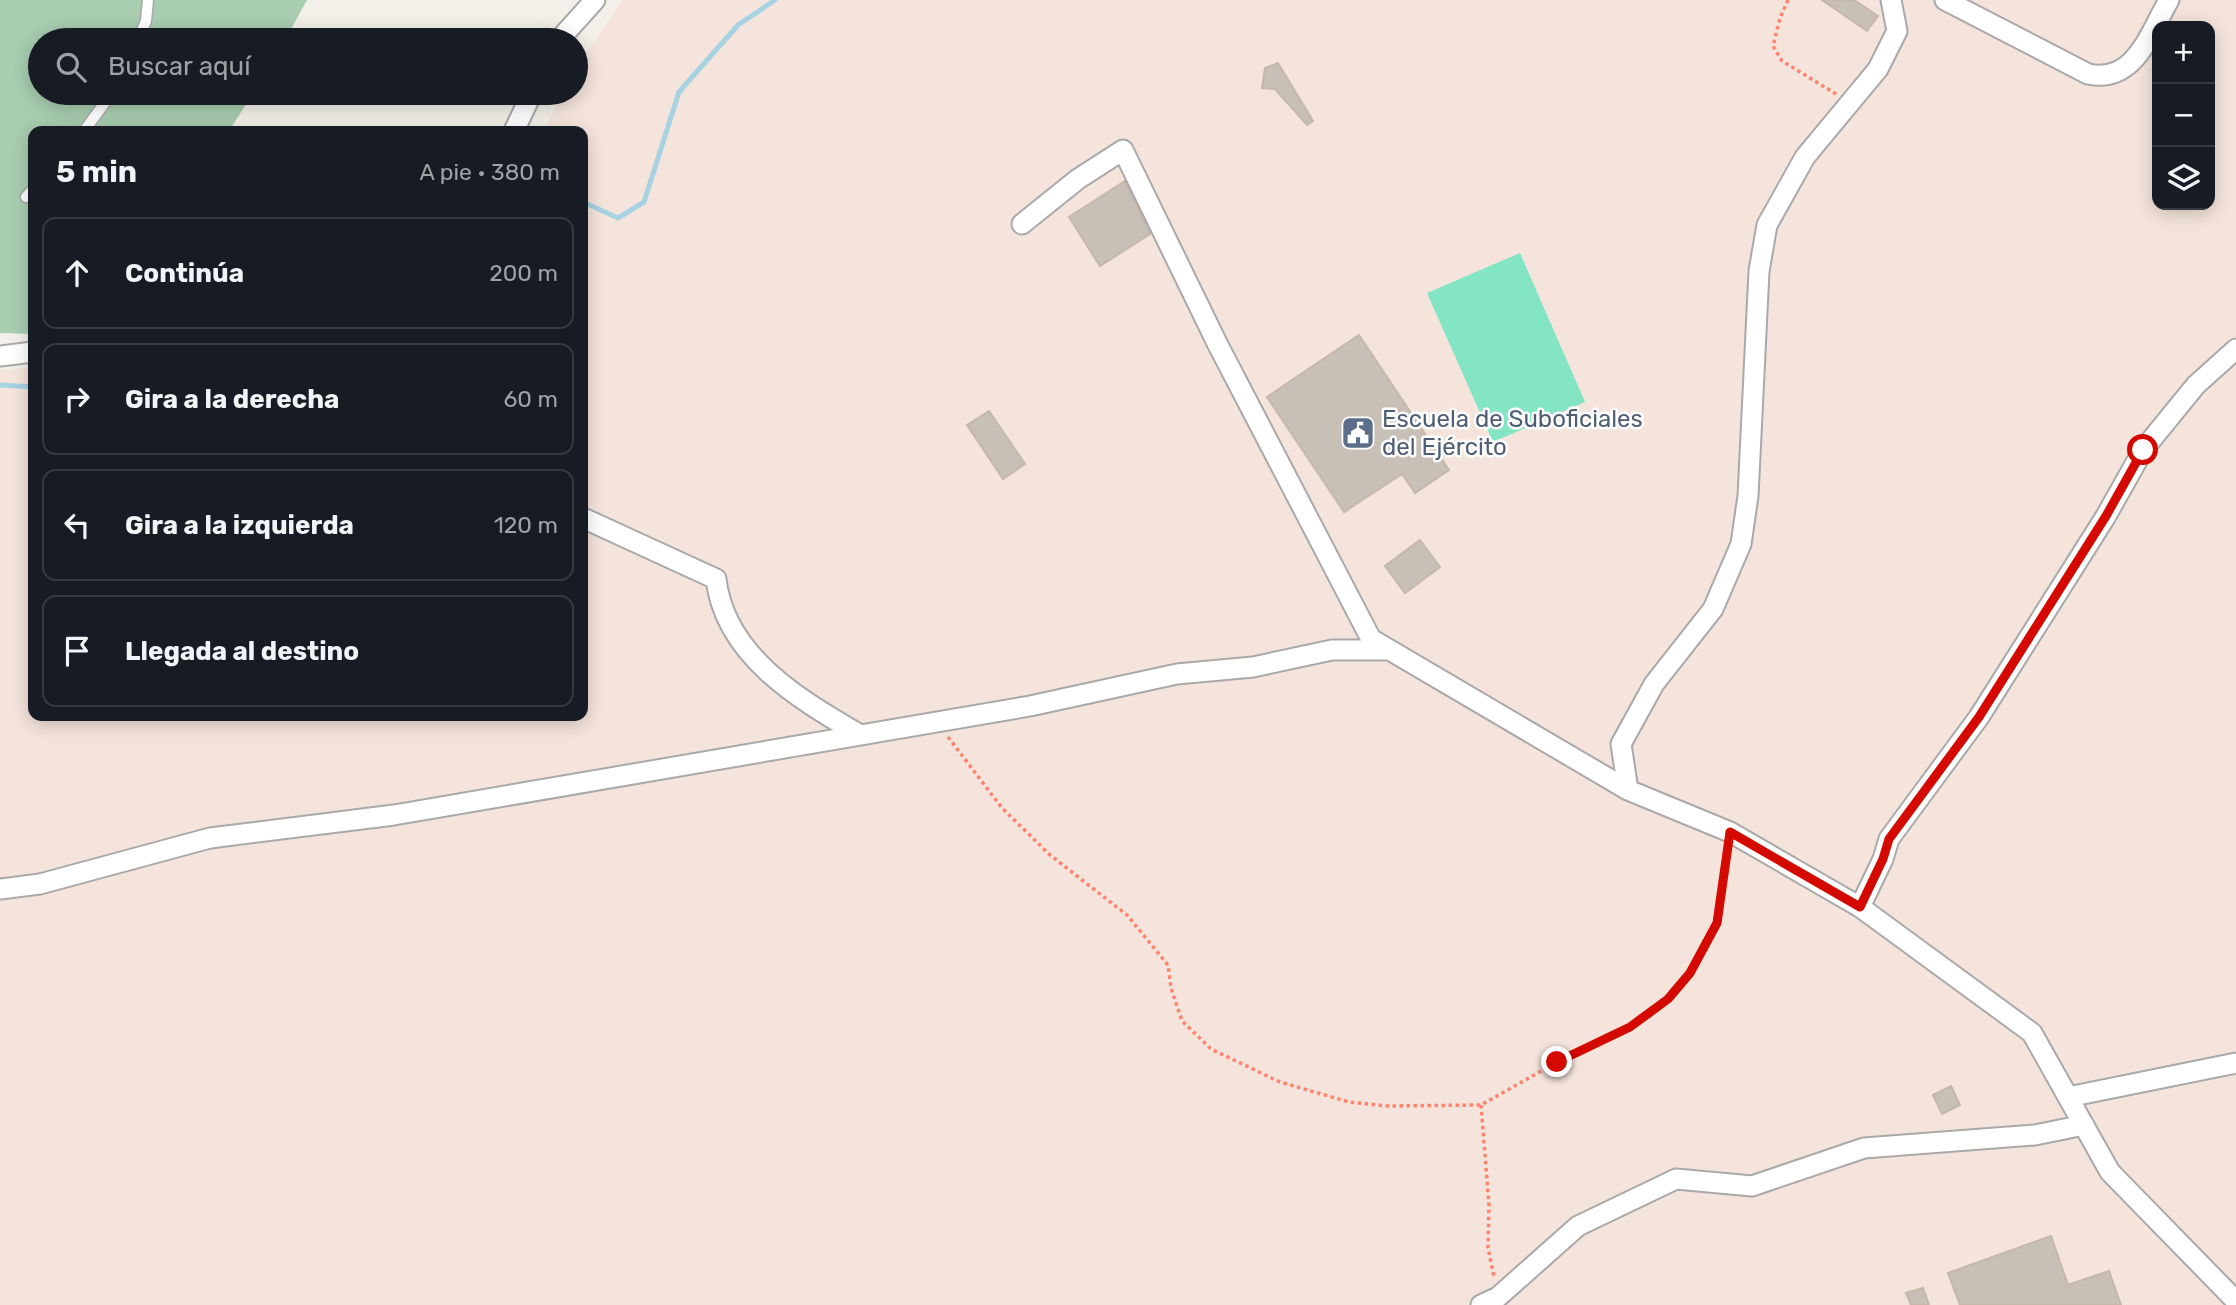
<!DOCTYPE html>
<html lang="es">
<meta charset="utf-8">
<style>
:root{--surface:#171b24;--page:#20242c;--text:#f1f3f6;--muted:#9ea1a6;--line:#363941}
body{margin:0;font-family:Rubik,sans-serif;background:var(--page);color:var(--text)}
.controls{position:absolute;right:21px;top:21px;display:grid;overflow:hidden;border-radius:14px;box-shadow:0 4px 18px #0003}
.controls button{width:63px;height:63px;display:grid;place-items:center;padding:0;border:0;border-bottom:2px solid var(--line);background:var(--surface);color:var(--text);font:35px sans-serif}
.stop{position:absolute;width:21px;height:21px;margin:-16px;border:5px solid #d40a00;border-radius:50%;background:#fff}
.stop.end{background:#d40a00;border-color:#fff;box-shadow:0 2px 7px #0008}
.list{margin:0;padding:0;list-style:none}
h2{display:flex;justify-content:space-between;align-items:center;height:91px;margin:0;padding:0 28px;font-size:30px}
h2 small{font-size:23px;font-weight:400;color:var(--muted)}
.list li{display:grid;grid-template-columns:46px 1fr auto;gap:21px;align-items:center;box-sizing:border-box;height:112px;margin:0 14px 14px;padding:0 14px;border:2px solid var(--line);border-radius:14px}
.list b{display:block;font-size:26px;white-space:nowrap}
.list em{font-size:23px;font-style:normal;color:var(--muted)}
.icon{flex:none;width:38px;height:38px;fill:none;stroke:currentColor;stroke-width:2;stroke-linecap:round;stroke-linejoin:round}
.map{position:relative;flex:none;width:2236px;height:1305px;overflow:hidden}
.search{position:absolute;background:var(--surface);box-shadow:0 4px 18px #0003;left:28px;top:28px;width:560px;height:77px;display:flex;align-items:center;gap:18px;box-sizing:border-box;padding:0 24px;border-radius:38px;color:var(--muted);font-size:26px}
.panel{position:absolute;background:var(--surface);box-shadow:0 4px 18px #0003;left:28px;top:126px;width:560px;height:595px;border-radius:14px}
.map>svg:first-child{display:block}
.military{fill:#f4e4dc;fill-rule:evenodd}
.cemetery{fill:#a8cdaf}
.pitch{fill:#83e5c4}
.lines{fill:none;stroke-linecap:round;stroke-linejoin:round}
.stream{stroke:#a7d2e2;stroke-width:5}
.building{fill:#c8c0b7;stroke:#c5b7a9;stroke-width:2}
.lane-casing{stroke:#a9a9a9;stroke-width:13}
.street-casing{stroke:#a9a9a9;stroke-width:23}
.path{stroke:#ff836d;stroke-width:3.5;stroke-dasharray:3.5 3.5;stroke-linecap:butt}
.lane{stroke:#fff;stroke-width:10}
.street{stroke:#fff;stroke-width:19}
.route{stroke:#d40a00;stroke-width:9}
.labels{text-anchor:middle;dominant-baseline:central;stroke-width:5;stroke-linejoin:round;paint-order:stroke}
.service-label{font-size:24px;fill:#4e5e75;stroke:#fff;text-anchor:start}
</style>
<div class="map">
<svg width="2236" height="1305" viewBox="0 0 2236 1305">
<rect width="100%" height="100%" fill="#f2f0e8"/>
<path class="military" d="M623,0H2236V1305H0V370L33,367V716H583V131H544L563,93H576V67ZM2157,26H2210V205H2157Z"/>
<path class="cemetery" d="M0,0H307L285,40H40V93H253L229,131H33V334L0,333Z"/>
<path class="pitch" d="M1520,253L1585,402L1493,442L1427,293Z"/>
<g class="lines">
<path class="stream" d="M583,202L618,218L644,202L679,92L738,25L775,0
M0,385L33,387"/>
</g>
<path class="building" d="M1822,0H1854L1878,16L1867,31Z
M1278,63L1313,121L1307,125L1275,89L1262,88L1265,68Z
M1125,181L1150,234L1100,266L1069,217Z
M1359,335L1449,470L1415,493L1402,474L1344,512L1267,397Z
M989,411L1025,464L1003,479L967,425Z
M1420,540L1440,567L1405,593L1385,566Z
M1951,1086L1960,1105L1942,1114L1933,1095Z
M2051,1236L2068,1285L2109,1271L2121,1305H1960L1948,1273Z
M1923,1288L1929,1305H1911L1906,1293Z"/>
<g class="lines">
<defs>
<path id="lane" d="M138,40L146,21L148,0
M84,131L112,93
M26,197L33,189"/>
<path id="street" d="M1945,0L2088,74C2135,84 2149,34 2169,0
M559,40L595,0
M514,131L532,93
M1022,224L1078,179L1123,150L1218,345L1371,639L1628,790L1730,832L1860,907L2032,1033L2110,1172L2236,1301
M0,356L33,352
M583,518L716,579C725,655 797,698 857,733
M1628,790L1621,744L1654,684L1713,609L1741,544L1748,496L1759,271L1767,225L1805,157L1878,69L1897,31L1891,0
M0,889L40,884L210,838L394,815L1030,706L1177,674L1253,667L1332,650H1387
M1860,907L1883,859L1889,839L1979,717L2106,516L2143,450L2196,385L2236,349
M2068,1097L2236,1063
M1481,1305L1498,1297L1578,1226L1676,1179L1752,1186L1864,1148L2035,1135L2084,1125"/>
</defs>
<use href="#lane" class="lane-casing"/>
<use href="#street" class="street-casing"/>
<path class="path" d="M1788,0L1780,18L1773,46L1782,61L1836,94
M948,737L1002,808L1050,855L1127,915L1168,965L1171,988L1182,1021L1211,1049L1280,1082L1349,1102L1388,1106L1481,1105L1557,1062L1630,1027L1668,1000L1690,973L1717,923L1727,850
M1481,1105L1489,1205L1488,1248L1494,1277"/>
<use href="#lane" class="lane"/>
<use href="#street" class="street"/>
</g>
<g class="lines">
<path class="route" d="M1557,1062L1630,1027L1668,999L1690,973L1717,923L1730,832L1860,907L1883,859L1889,839L1979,717L2106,516L2143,450"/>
</g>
<defs>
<symbol id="civic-square" viewBox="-11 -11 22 22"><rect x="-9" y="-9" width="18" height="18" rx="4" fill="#5c6f8a" stroke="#fff"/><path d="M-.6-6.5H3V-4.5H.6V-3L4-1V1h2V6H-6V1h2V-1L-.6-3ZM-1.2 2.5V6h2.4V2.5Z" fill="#fff"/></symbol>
</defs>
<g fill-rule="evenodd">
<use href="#civic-square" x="1339" y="414" width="38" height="38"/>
</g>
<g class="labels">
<g class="service-label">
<text x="1382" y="419">Escuela de Suboficiales<tspan x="1382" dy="28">del Ejército</tspan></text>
</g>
</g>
</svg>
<div class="controls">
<button>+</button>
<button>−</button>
<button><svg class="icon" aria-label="layers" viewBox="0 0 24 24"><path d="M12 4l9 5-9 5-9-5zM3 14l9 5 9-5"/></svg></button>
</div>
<div class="stop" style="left:2143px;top:450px"></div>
<div class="stop end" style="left:1557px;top:1062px"></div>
<div class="search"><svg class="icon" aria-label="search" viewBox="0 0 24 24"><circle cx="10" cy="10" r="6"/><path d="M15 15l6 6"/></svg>Buscar aquí</div>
<section class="panel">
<h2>5 min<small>A pie · 380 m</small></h2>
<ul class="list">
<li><svg class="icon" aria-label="ahead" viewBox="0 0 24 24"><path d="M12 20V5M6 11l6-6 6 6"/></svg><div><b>Continúa</b></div><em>200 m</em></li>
<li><svg class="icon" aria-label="right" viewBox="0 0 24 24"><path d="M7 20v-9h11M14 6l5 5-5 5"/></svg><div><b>Gira a la derecha</b></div><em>60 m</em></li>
<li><svg class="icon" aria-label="left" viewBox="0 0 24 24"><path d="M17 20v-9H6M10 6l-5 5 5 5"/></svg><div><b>Gira a la izquierda</b></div><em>120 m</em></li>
<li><svg class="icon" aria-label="arrive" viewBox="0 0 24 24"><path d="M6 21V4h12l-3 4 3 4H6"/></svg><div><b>Llegada al destino</b></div></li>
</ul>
</section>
</div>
